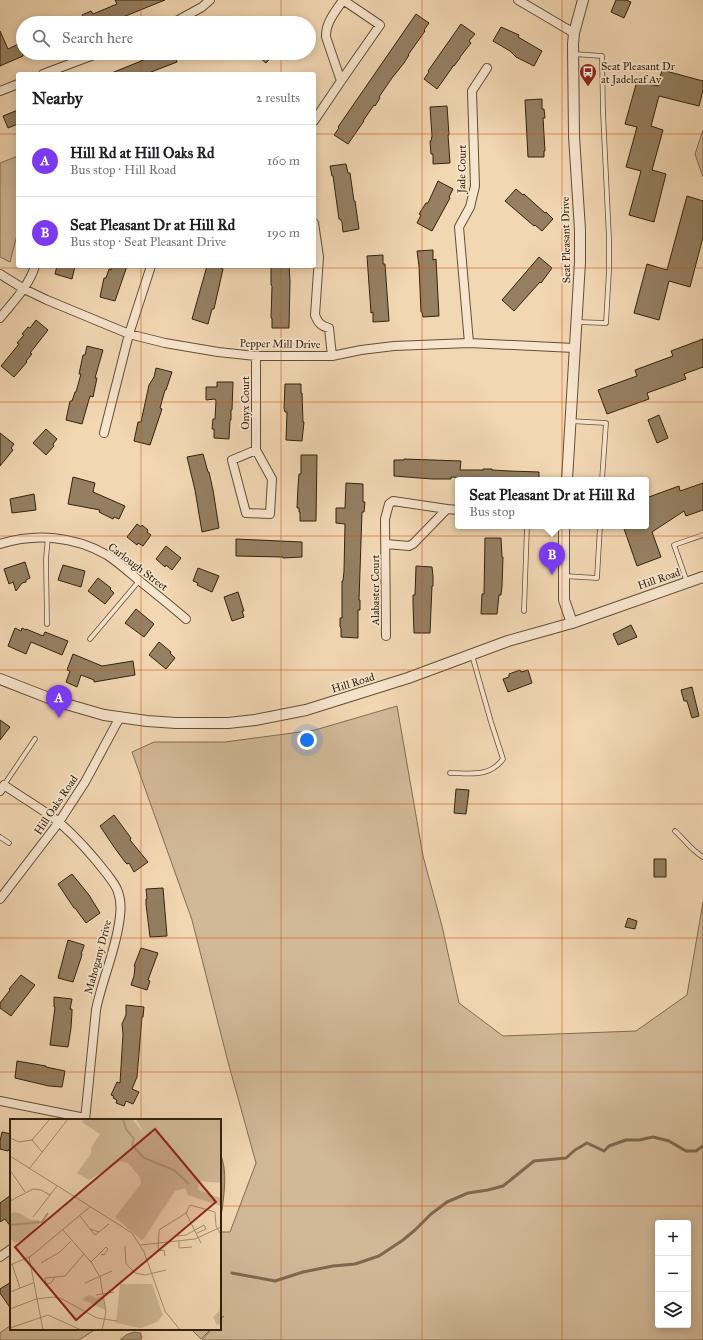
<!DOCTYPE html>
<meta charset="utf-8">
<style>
:root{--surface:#fff;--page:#f6f6f6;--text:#202124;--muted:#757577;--line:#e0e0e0;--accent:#7c3aed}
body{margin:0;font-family:"IM FELL Great Primer",serif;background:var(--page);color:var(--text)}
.controls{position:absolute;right:12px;bottom:12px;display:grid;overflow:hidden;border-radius:4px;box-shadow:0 2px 10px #0003}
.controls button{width:36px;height:36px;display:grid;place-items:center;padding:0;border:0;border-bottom:1px solid var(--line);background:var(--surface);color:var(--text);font:20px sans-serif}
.you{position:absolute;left:307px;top:740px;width:14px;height:14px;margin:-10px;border:3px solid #fff;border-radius:50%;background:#1a73e8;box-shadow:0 0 0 6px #1a73e833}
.badge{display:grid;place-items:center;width:26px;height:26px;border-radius:50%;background:var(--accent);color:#fff;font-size:13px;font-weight:700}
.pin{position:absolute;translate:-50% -33px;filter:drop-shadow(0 1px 2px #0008)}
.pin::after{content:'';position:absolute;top:21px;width:14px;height:12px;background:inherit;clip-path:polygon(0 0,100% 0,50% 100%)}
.popup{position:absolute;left:455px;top:477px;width:194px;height:52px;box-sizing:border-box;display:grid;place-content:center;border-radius:4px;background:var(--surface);filter:drop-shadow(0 1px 3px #0005);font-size:13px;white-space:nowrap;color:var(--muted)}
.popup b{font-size:15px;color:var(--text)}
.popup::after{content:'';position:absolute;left:50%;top:100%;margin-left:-8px;border:8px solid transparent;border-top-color:var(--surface)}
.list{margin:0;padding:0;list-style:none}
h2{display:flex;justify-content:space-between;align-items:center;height:52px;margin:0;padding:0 16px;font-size:17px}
h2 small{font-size:13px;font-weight:400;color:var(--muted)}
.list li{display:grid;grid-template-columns:26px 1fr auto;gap:12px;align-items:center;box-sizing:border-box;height:72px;padding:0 16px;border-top:1px solid var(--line)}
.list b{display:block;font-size:15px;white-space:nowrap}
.list p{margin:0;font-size:13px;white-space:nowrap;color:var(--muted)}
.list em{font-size:13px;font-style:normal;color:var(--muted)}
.icon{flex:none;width:22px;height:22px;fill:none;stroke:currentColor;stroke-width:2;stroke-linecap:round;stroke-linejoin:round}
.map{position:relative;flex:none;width:703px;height:1340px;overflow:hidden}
.search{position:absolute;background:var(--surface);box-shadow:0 2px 10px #0003;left:16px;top:16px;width:300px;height:44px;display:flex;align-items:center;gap:10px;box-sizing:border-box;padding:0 14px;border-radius:22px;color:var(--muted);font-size:15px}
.panel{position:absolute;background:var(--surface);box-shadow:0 2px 10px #0003;left:16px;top:72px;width:300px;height:196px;border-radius:4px}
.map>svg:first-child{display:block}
.green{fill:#d1b897;stroke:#816d52;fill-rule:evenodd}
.water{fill:#b0997b;stroke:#7d694f}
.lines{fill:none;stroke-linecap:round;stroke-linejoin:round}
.stream{stroke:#7d694f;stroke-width:3}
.building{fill:#958063;stroke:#31220d}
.service-casing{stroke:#614f36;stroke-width:5.5}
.minor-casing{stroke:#614f36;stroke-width:10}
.tertiary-casing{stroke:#614f36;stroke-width:12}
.service{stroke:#f7e5ce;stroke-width:4}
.minor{stroke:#f7e5ce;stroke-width:8}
.tertiary{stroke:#f7e5ce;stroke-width:10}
.grid{fill:none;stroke:#cd510c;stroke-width:1;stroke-opacity:0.55}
.labels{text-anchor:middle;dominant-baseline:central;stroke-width:3.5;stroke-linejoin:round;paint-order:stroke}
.poi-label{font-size:11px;fill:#31220d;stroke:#f7e5ce;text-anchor:start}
.street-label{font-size:11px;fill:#31220d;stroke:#f7e5ce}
.inset-river{fill:none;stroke:#b0997b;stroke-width:2}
.inset-road{fill:none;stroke:#a58f71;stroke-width:1}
.view{fill:#8f2418;fill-opacity:0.15;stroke:#8f2418;stroke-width:2}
.inset-edge{fill:none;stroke:#31220d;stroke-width:2}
</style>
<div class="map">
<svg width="703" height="1340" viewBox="0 0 703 1340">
<rect width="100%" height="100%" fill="#f2d7b3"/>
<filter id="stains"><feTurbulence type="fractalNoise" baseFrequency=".005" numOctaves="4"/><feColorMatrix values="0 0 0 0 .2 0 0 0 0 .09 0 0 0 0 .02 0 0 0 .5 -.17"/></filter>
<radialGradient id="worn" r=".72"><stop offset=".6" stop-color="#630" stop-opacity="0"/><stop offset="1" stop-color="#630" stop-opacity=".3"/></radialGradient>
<path class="green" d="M703,130V177L695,154Z
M18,156V231L10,262L0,257V163Z
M397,706L423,856L442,926L459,1003L503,1036L636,1031L687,995L703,902V1340H202L212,1329H220V1320L224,1316L220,1319V1232H230L256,1163L228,1062L192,920L132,752L154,742H225L315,730ZM658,1223H688V1325H658Z
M11,1325V1329H96L79,1340H0V1333Z
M191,1329H211L201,1339Z"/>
<path class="water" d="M220,1153C228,1171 224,1193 222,1211L220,1214Z
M134,1332L140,1333L142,1337L140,1340H120L126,1335Z"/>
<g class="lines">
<path class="stream" d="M232,1273L275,1281L303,1272L333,1266L355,1264L379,1256L403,1240L415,1230L431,1214L447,1202L468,1193L488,1190L503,1186L534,1161L566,1158L575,1150L587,1143L604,1151L609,1146L626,1140H639L653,1137L669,1141L686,1151H696L703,1146"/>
</g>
<path class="building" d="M115,0H165L108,23H86L82,15L91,11L93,14L117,4Z
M616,0H626L631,2L624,18L611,12Z
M416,14L429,23L424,30L425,31L408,55H409L404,63L392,78L379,97L380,98L375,106L374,105L363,121H364L348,144L334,135L339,128L338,127Z
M461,24L475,34L469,41L471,43L460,57V58L454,66V65L437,89L424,79L429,72L428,71Z
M501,27L519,35L518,37L542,51L534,66L516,57L510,51L493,41Z
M0,31L8,49L23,42V56L0,66Z
M161,53H173L177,62L146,74H109Z
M254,53H275L266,63Z
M662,70L703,81V90L699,106L659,96L651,126L663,130L652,170L666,174L654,222L629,215L641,171L626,167L637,127L625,124L637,81L658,86Z
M542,99V109H544L545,118H543L545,151H544V157H528L525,100Z
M447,106L449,135H448L450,163L433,164V154H431L430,141H431L432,136L430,107Z
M18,110V124L8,128L3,116Z
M346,164L348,173H350L354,201H355L359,229L343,232L342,222L340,219H339L333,176H332L330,166Z
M438,181L453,189L449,197L450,198L432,231L417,223L421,215L419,214L426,203H428Z
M516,189L523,195L524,194L545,213L546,212L553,219L542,231L535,225L534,226L505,201Z
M687,196L703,201V237L690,287L669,281L659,320L634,313L647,264L667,270Z
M433,250V260L436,259L439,316L423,317L422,312H421L419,266L417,251Z
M383,255V264H385L389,321L373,322V312L371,313L367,256Z
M539,257L552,268L541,283L540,282L514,311L502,300Z
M57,266H75L72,279L55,274Z
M112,266H127L115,301L100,297L104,278H106L109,269L111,270Z
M207,266H222L221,268L223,269L214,309H212L208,324L192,319Z
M271,266H289L290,281L289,328H272V318H271L272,286L271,285Z
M36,320L48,330L30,353L32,354L26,361L27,362L14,377L1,366L19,344L17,343L24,335L22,334L28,327L30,328Z
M703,339V367L684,374L686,379L647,393L649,399L607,414L598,390L637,376L635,370L673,356L671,351Z
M87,346L103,350L95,378H97L93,397L90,396L82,424L66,420L70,401H72L75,392H76L81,374H79L83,355H85Z
M156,368L172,372L166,390H165L160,408L162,409L150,445L134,441L138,422H141L149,385L154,377Z
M217,382H233L232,410H231V420H230L229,439L214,438V429H212L213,419H215L216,401L215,399L206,400V387H217Z
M285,384H301V393H302L303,422H304L302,441L286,440L287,412H285L284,408Z
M659,415L668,438L657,443L648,420Z
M46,429L57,439L53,444L54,446L46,455L33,443Z
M0,433L14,444L11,448L13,450L0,466Z
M203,454L208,472H209L213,490L219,528L202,532L195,490L187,457Z
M301,455H317L316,521H300V512H299V508H297L298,487L299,474H301Z
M404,459L461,461L460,470H483V469H492V470L509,471L539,472V480H473V478L451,477V479H432L394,476V460H404Z
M73,477L95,483L93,492L125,506L119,519L114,517L113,519L99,512L100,510L68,504Z
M346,483L363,484V502H365L364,512H362L361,541L359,600H360V610H358V638L341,637V628L340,627V618H342V581H343L344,571L345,524L336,523V508H345Z
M703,483V510L686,516L684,511L652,532L661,557L637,566L623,526H646V498L679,486L680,491Z
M34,494L36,510L12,513L10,499Z
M137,524L141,527L142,525L148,530L147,532L151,535L143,546L138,543L137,545L127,537Z
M485,538H501L502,557H503L502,586L501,595H499L497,614H481L482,594H484Z
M236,539L302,542V557L283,558V557L236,556Z
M166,546L181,558L172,570L166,565L165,567L156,559Z
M25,562L30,578L26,580V582L22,583L16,591L13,582L9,584L4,569Z
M63,565L85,571L81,587L58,580Z
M416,566L432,567L433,576V586H432L430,633H414L413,604V595H415Z
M198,568L219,576L212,592L197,585L198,583L193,581Z
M98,578L111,588L110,589L114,593L105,604L88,591Z
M238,592L244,611H242L244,617L232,621L224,597Z
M136,609L154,624L144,637L125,623Z
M631,625L637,637L618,645L613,634Z
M15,628L21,631L22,628L26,630V629L43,636L45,632L68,641L62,655L31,642L26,654L8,646Z
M159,642L171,652L170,653L175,658L166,669L149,655Z
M73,654L102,666L133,661L135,675L94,682V680L81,675L77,687L66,682L70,671L67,670Z
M520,670L521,672L528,670L532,683L508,692L503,679L509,677V674Z
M692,687L699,716L692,718L687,701H684L681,690Z
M0,720L10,727L0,740Z
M456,789L469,790L466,814L454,813Z
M114,815L131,838L130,840L148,862L134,872L129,863L127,864L125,862L114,847L100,826Z
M654,859H666V877H654Z
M72,874L89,895L100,913L86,923L75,908H74L58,884Z
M163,888L167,936L150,937L146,904V899H147L146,889Z
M628,918L637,921L635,929L625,927Z
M68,940L84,945V946L81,954H82L81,958L73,982L58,978Z
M141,948L158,953L148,980L150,981L147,990L131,985L134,976L135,966H134Z
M21,975L35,985L11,1016L0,1008V1003L10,990L9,989Z
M54,997L72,999L70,1009H72V1012L71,1028L68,1047L50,1045L55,1007H54Z
M126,1005L144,1007L143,1017H142L137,1077L132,1089L139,1092L133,1104L126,1101L124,1106L116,1103L117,1100L113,1098L114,1096L111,1095L117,1082L120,1083L123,1034L122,1024L126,1015Z
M17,1061L46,1066V1067L65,1071L62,1087L49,1086L15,1078Z
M2,1132L11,1134V1150L9,1149L8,1151L0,1149V1141Z
M11,1195V1227L5,1219L0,1222V1203Z
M11,1282V1309L0,1293V1289Z"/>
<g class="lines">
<defs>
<path id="service" d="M574,54L602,56L603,112L609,239V270L606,323L577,322
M570,421L606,423L602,480
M564,576L597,578L600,526
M687,582L674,545L703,535
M524,611L527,526
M47,624L46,559L48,537
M90,639L139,581
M450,773C470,773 489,778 503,759L491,722L472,655
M4,785L35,739
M675,831C685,840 691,850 703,857
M0,837L9,843"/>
<path id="minor" d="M518,0L574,33
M173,23L202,7L210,0
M43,74L99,53
M0,91L18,84
M314,121L341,81L380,25L343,0C336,11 325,23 326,37L341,81
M314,223L319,257L315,315C318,323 321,326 329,328L332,356
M0,274L24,289L47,300L129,334L165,343L218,352L256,356H332L361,350L394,346L469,343L574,348
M0,318C13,302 29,286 35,266
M469,343L459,227L470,207L475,186L472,91L487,68
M256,356V450L272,479L270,514L246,513L232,460L256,450
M104,433L129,334L151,266
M0,544C36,533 74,536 107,555C119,563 130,573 141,582C156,594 171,606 186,619
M386,544L409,546L413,544L447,509L458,510
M386,636L385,519L389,504L393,501L447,509
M0,791L4,785C21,797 44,810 60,823C77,838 93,856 107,874C111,880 116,885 118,892C121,900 121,908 120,916C117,948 102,979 96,1010L85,1120
M0,899L59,822L85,782L120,717
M0,1101L85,1118
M0,1257L11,1249"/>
<path id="tertiary" d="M567,480L580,262V230L574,136L573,44L574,33L583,0
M564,526V600L572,623
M0,679L59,702L104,715L147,721L176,723H228L255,720L306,710L408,678L508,641L572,623L703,577"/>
</defs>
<use href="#service" class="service-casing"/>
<use href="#minor" class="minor-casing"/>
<use href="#tertiary" class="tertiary-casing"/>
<use href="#service" class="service"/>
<use href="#minor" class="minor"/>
<use href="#tertiary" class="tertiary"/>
</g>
<path class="grid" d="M141,0V23M281,0V23M422,0V1340M562,0V1340M141,53V74M281,53V74M0,134H18M314,134H703M141,266V1120M281,266V1340M0,268H703M0,402H703M0,536H703M0,670H703M0,804H703M0,938H703M0,1072H703M0,1206H11M220,1206H703M141,1329V1340"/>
<defs>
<symbol id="bus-pin" viewBox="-11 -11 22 30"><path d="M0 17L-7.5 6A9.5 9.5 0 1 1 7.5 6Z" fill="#8f2418" stroke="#f7e5ce"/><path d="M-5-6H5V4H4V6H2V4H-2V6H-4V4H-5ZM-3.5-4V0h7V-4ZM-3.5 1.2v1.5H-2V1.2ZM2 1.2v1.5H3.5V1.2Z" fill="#fff"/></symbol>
</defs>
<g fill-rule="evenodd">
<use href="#bus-pin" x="578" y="62" width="20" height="27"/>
</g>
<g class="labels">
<g class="poi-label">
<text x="601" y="66">Seat Pleasant Dr<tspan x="601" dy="13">at Jadeleaf Av</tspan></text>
</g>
<g class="street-label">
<text transform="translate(462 169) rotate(-89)">Jade Court</text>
<text transform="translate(566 240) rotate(-91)">Seat Pleasant Drive</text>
<text transform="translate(280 344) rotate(1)">Pepper Mill Drive</text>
<text transform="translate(245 403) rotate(-90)">Onyx Court</text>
<text transform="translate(138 567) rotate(37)">Carlough Street</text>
<text transform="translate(659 579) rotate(-19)">Hill Road</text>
<text transform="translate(375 590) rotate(-90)">Alabaster Court</text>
<text transform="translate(353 683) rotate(-17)">Hill Road</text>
<text transform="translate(56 805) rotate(-56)">Hill Oaks Road</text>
<text transform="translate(98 957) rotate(-75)">Mahogany Drive</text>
</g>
</g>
<g transform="translate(10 1119)">
<rect width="211" height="211" fill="#f2d7b3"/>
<path d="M74,0H122L135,16L126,0H211V64L189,62L188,71L211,79V87L178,76L175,69L165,72L133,121L130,120L105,98L131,65L130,58L118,44L110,42L79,61L67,54L81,35V29L90,15L72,3ZM3,93L9,94L21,101H29V105L21,115L6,124L0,120V96ZM110,165H142L153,196L147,203L131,209L106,204ZM79,176L86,179L93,177L95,191L72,180ZM209,186L211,204L207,206L203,198L209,192Z" fill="#d1b897"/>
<path class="inset-river" d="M113,0L116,10L124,20L122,26L134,39L164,51L179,65M0,106L32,103L38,94"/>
<path class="inset-road" d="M0,19L9,23L22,21L40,0M22,21L32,33M0,37L122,114L134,133L155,192L170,211M19,50L58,0M0,51L15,73M0,82L23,70L31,71L40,76M176,94L191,124M70,97L80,110L89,113M23,98L47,67M52,110L81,143L90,158L96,193L92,211M80,110L85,116L99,105M167,117L176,116L194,106L196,110L187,114M169,122V129L182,128M131,126L185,120L211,108M115,127L116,145L125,154L135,156L156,151M155,137L154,131L148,132L149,111L176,94L180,86L205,93L206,107L210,114M19,138L33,211M81,143L96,128L98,130L94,136L91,135M31,144L50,133L61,122M2,145L10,169M0,146L21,137L81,87M45,158L41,164L36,165L35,159L55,157L74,135M75,164L102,152M0,173L23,164M86,176L104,173M0,190L26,180L43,178L52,180L87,199L107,202M0,209L38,196L71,211"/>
<path class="view" d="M145,10L206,83L66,201L5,128Z"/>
<rect width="211" height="211" class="inset-edge"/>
</g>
<rect width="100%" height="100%" filter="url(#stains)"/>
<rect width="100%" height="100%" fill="url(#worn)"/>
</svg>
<div class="controls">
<button>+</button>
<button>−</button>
<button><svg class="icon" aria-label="layers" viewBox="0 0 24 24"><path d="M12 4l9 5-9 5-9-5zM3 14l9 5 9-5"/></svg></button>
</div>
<div class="you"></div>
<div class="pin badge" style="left:59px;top:718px">A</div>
<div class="pin badge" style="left:552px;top:575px">B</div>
<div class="popup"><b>Seat Pleasant Dr at Hill Rd</b>Bus stop</div>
<div class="search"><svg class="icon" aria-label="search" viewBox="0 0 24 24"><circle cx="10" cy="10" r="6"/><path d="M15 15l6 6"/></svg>Search here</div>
<section class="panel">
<h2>Nearby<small>2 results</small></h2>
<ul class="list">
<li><span class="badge">A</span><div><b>Hill Rd at Hill Oaks Rd</b><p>Bus stop · Hill Road</p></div><em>160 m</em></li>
<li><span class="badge">B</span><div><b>Seat Pleasant Dr at Hill Rd</b><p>Bus stop · Seat Pleasant Drive</p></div><em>190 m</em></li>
</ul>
</section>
</div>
